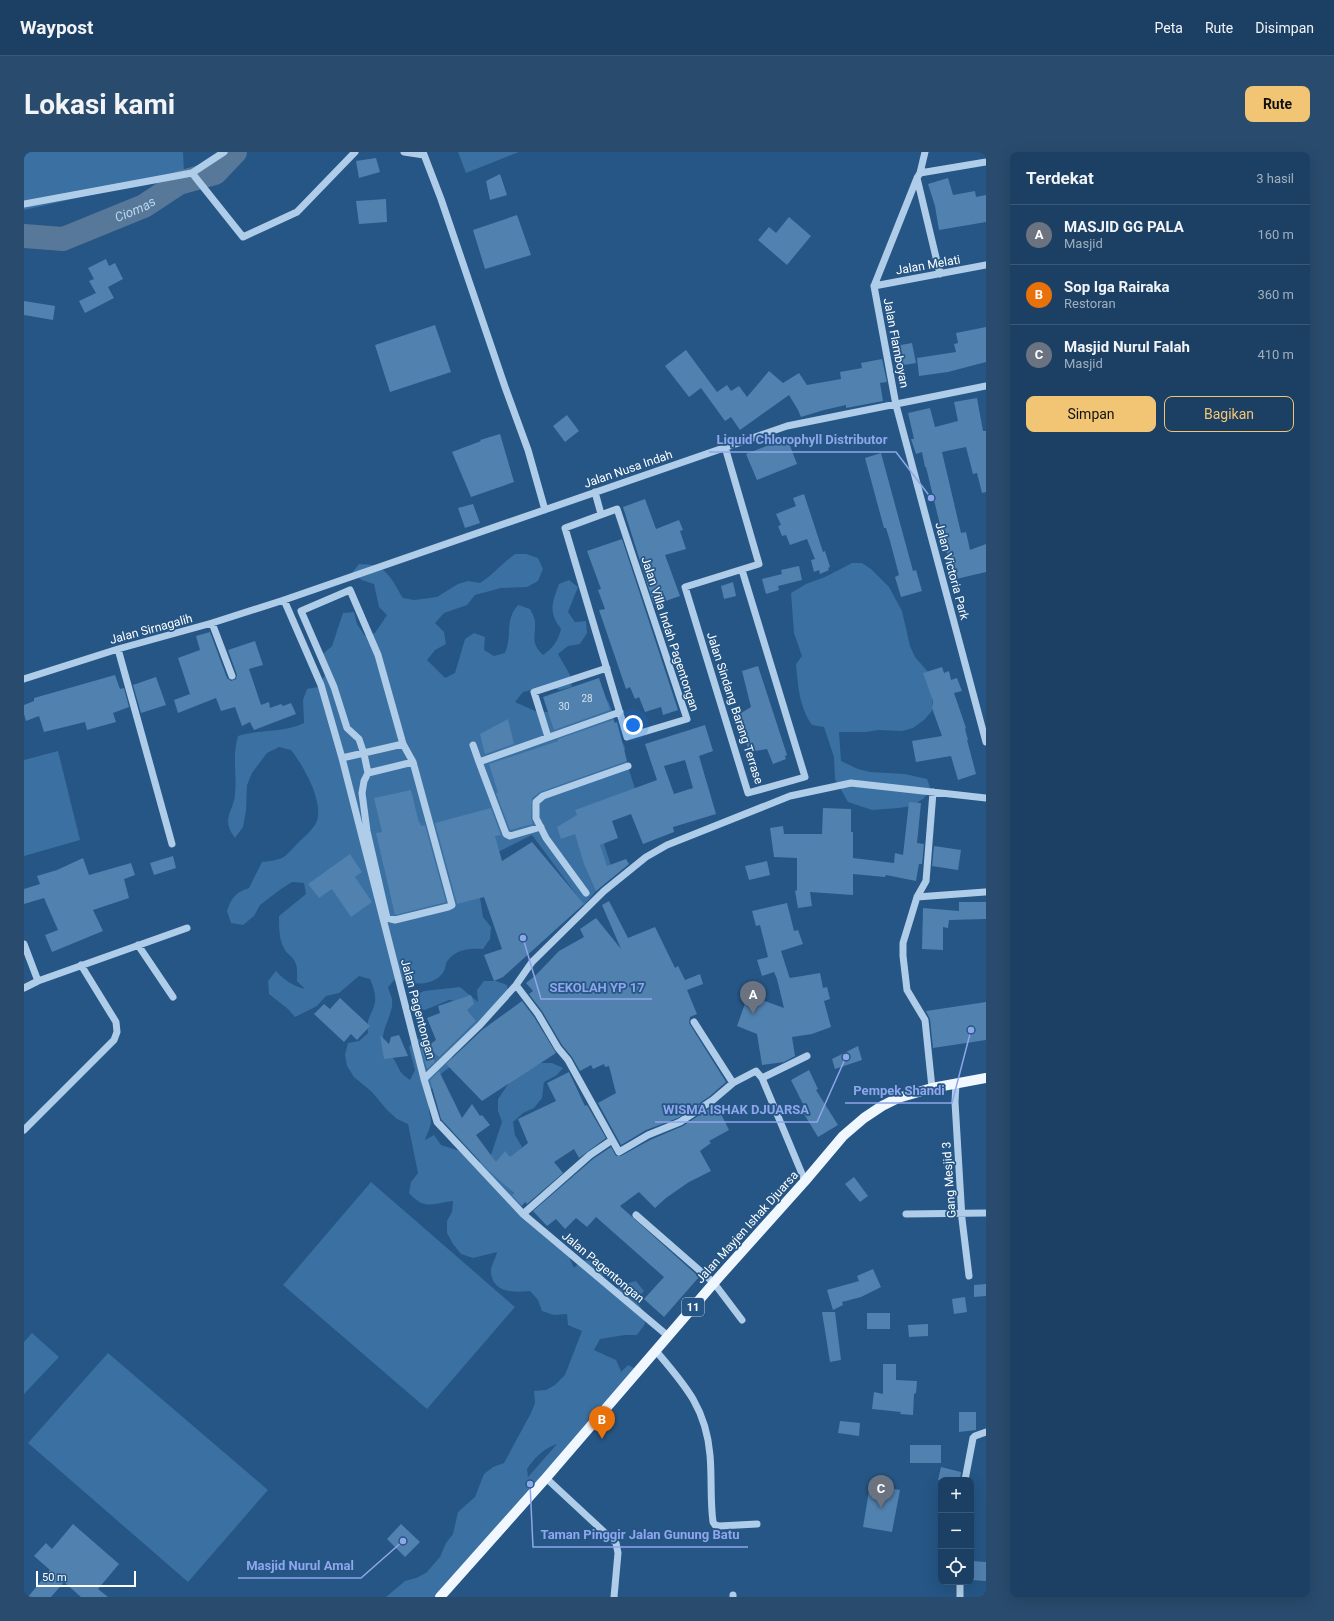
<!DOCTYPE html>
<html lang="id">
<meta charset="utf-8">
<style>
:root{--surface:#1c4064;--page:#294b6d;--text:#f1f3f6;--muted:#a0afbf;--line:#3a5978;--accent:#f2c574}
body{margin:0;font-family:Roboto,sans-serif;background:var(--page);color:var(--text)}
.controls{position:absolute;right:12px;bottom:12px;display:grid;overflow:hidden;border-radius:8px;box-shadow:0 4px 16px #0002}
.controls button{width:36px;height:36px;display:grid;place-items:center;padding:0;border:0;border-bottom:1px solid var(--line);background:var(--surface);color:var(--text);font:20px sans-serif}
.scale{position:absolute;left:12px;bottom:10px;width:100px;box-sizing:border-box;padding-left:4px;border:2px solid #fff;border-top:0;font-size:11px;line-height:14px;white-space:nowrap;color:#fff;-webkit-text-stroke:3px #255685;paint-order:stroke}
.you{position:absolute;left:609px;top:573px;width:14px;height:14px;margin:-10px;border:3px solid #fff;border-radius:50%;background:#1a73e8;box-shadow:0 0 0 6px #1a73e833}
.badge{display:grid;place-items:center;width:26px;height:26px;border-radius:50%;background:var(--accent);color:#fff;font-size:13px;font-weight:700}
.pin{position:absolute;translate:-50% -33px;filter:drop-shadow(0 1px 2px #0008)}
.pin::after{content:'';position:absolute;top:21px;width:14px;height:12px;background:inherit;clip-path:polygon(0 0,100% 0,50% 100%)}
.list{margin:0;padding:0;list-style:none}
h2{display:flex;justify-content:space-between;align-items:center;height:52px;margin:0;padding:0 16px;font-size:17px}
h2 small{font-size:13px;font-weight:400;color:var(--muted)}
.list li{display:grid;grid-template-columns:26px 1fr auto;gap:12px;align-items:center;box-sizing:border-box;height:60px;padding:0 16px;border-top:1px solid var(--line)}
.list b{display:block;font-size:15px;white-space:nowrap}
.list p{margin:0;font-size:13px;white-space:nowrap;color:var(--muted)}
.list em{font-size:13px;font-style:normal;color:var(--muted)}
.actions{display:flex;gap:8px;padding:12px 16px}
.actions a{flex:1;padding:9px 0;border:1px solid var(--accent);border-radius:8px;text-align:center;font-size:14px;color:var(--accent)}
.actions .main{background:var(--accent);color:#111}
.icon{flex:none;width:22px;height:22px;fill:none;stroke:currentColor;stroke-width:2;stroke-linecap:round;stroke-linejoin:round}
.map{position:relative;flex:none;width:962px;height:1445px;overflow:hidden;border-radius:8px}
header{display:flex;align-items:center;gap:24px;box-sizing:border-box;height:56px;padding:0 20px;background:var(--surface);border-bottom:1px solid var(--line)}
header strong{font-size:19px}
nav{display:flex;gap:22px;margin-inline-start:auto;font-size:14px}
.intro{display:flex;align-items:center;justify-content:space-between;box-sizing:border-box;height:96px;padding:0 24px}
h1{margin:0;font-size:28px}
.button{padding:10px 18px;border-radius:8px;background:var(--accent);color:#111;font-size:14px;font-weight:700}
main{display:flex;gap:24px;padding:0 24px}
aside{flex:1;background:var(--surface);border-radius:8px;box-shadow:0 4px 16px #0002}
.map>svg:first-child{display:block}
.green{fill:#3a70a2;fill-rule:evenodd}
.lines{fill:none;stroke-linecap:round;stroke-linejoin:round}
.river{stroke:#577899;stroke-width:24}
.building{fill:#5181af;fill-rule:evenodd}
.minor{stroke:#afcde8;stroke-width:7}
.major{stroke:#f1f7fe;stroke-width:10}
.labels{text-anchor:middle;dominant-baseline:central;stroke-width:3.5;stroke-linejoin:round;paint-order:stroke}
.number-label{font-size:10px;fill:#d4e0eb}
.shield{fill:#255685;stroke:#beccda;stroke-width:1}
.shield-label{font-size:11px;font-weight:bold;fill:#fff}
.street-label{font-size:12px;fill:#fff;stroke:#255685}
.water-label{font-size:13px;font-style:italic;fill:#bbd6ef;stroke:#255685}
.leader{fill:none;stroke:#8ea6ec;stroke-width:1.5}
.callout-dot{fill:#8ea6ec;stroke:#255685;stroke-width:1.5}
.callout-label{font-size:13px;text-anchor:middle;font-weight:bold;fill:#8ea6ec;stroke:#255685;stroke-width:3.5;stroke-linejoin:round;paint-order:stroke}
</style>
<header>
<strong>Waypost</strong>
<nav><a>Peta</a><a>Rute</a><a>Disimpan</a></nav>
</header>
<div class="intro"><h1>Lokasi kami</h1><a class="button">Rute</a></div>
<main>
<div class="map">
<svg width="962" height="1445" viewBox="0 0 962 1445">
<rect width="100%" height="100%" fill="#255685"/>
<path class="green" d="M0,0H159L160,22L0,58Z
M434,0H495L442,21Z
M491,402H502L514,406L519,417L514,429L503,435L477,436L451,443L443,453L420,461L411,471L420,480L422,492L411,498L403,508L421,526L431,521L441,487L450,481L461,485L460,498L470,504L481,501C489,482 480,469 494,453L506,457C508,461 511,466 511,470C512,485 506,490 519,503C529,496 534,489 537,477C524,460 528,451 535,432L545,428L554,435L544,460L551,470L562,469L563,481L556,492L544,494L534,502L546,523L548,535L536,538L524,534L499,540L491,550L511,559L534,561L575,542L584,549L589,561L591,573L601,596L600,601L614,647L571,664L590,723L572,739L560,753L508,683L444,715L455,739L459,765L467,775L466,787L459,797C446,796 433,797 424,808C421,811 422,818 418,822C405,836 387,832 372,826L364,835C365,839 367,843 368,847C370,861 359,873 359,887C360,895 366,902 371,909C377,920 375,920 386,928L391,918L385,895L392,886L403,891L414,893L438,850L425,848L401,858L389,855V844L400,839L436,835L454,850L453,838L460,829H472L483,833L485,845L459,875L429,901L427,914C411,925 404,936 405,957C405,961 407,965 407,969C407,975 403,982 401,988L410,983L417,993L439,1000L448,1009L459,1010L467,1003L478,970L474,959V947L487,928L516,911H528L539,916L533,923L520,930L518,946L510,956L499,961L489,970L491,983L498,995L475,1025L491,1043L498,1055L512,1070L518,1081L526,1089L536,1095L545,1105L550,1116L558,1108L569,1109L577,1119L581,1131L592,1137L601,1132L612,1129L620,1139L612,1148L619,1159L621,1172L613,1183H601L576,1187L570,1198L592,1208L597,1219L596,1221L604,1213L615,1219L414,1445H362L381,1429L392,1426L402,1421L416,1405L422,1391L429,1382L434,1360L451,1345L460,1322L469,1315L480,1311L507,1261L511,1251L510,1239L522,1238L531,1233L541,1223L558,1179L544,1173L543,1162L530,1163L518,1159L514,1148L506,1139C491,1141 469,1141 467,1121C466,1115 472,1106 473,1100L449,1106L437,1102L429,1092L423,1081V1069L428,1060L429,1049C409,1051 401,1059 385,1041L387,1030L394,1021L384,972L373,967L363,958L348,940L330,925L323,914L321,903L324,891L335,889L344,881C342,864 348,864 351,850C352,842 349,834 346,827L335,824L315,841L302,844L293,854L271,865L264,857L245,842L244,829L252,819C260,828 269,834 281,837L273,829C273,822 274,814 270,808C268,804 263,802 261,798C255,789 255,776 255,764L282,742L280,731L268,730L257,737L236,753L230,764L219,773L207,771L203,759C208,745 211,741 225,736L238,710C263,707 259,706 276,689C281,684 287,679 291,673C303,654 279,613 267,598L255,595L243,601L228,621L223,633L222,659L219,675L211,686C209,683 206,679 205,675C201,664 211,653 211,642C213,622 208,604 214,584C236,577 260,581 280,571L279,548L283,537L294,535L305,516L299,502L308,494L319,461L330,460L333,472L341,484L351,481L363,463L355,455L350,432L338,428L328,421L335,412C363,412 366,425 379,446L390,448L413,445L434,432L444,429L456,431C469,423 478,411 491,402ZM533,1292L504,1325L503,1317C511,1305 519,1297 533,1292Z
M828,411H838L847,417L865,435L878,459L886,494L891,505L905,521L909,533L908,559L900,568L889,576L878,579L854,578L842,580H815L817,609L834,617L846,620L881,622L903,627L907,638L899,647L887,654L875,656L848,658L824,650L811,627L810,605L800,575L788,573C775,555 774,533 772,512L778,504L770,481L767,441L782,432L801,425Z
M34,599L56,688L0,704V608Z
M347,1030L491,1155L403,1257L259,1133Z
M8,1181L35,1205L0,1242V1190Z
M84,1201L244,1338L164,1430L4,1291Z"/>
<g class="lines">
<path class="river" id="s1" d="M0,84L39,87L120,54L155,31L191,21L211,0"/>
</g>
<path class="building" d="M352,6L356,20L335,26L332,9Z
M476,22L483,43L466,48L462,29Z
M924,26L929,43L951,39L952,45L962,43V70L915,78L911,54L904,32Z
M362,47L363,70L335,72L332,49Z
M493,63L507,103L461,117L449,78Z
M765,65L787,84L763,113L734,88L745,75L752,81Z
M82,107L85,114L91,111L99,127L84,135L90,146L61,161L55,149L72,141L65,129L70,127L64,116Z
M0,149L31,154L29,168L0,163Z
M411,173L427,220L366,240L351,193Z
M962,175V210L924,220L895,224L893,206L932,200L930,192L934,191L932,181Z
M888,191L892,211L874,214L871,194Z
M662,198L693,240L703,233L707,239L715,234L723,245L745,219L759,231L775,221L783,233L817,227L816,220L838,216L837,211L858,207L863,230L856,231L859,249L822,256V253L800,258L777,265L774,258L765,243L716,278L707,265L701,269L677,236L665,245L641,214Z
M953,246L959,279H962V340L958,341L953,321L949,322L942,295L918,300L937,381L942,380L946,398L962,392V420L928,428L924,410H925L902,315H901L898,300L892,302L887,287H890L884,261L906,256L911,275L934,269L930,250Z
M543,263L555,279L541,290L529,274Z
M476,282L490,330L447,345L428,300L457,289L456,288Z
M763,286L773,312L733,328L722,302Z
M857,301L889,419L892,418L898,439L877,445L871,425L875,423L866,389L862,376H860L841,306Z
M780,342L799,400L801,399L806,415L804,416L805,418L796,422L795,418L790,420L787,408L791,407L783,387L766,393L762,383L758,384L754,374L757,373L752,362L772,354L769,346Z
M621,347L632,377L655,368L659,378L656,379L662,397L641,403L656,444L630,453L599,355Z
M449,352L456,371L441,376L434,356Z
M598,387L654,558L639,563L637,555L621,560L615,545L611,547L606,535L602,537L575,458L581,457L574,438L577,437L563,399Z
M775,414L778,428L754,434L755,438L742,442L738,427L758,422L757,418Z
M709,430L712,444L700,447L697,434Z
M186,480L203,526L207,529L212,527L213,523L204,498L231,489L239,513L225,517L237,553L245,550L246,556L257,552L259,554L267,551L272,562L230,578L226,570L218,574L211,555L197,559L192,546L154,561L150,548L166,542L154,506L176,498L172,484Z
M734,514L763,603L761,604L762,607L749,612L743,597L725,600L714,563L727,555L718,519Z
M918,515L920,521L925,519L927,528L933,526L938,539L930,541L942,576L941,577L944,588H943L952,622L934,628L927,604L892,610L888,589L918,584L908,556L909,549L899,521Z
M91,523L96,537L100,536L105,555L89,561L92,570L63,578L61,570L20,580L15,564L2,569L0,562V553L10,549V546Z
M132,525L142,553L117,561L109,533Z
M575,526L586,558L530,578L519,545Z
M484,567L490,592L461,602L456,582Z
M589,568L591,571L593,570L603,609L516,640L508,646L507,666L509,672L486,678L472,641H474L465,612L534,589V587Z
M681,573L689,599L675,604L692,662L649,675L650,680L619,692L607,662L588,669L594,686L576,693L583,714L602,707L605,712L572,739L560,712L551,682L537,687L533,675L553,663L551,658L633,628L621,592ZM661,608L669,636L650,642L640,614Z
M387,638L395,671L396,670L397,674L401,673L422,750L371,763L352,681L358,680L350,646Z
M885,650L897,651L893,691L900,692L898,712H895L892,729L862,723L861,725L829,722V743L786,740L788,754L774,756L771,739L773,738V706L750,705L746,676L759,674L760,682H798L799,656L827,657V680H829V706L870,711L871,701L879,703Z
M467,656L477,683L471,684L478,709L508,690L560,752L479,825L470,829L460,803L478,797L460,745L433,752L411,671Z
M910,694L937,698L934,718L908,714Z
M326,702L338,720L331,725L348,750L327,765L308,737L295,746L284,732Z
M149,704L152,716L130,723L126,711Z
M59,706L65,723L107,711L111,723L100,727L105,746L69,758L79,779L28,800L21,783L34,778L20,746L0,752V737L16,732L13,724L33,718Z
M743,709L746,723L725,728L721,714Z
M585,749L604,786L631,775L651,816L654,814L661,828L676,822L679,832L663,838L673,862L666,865L665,871L702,930L686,944L654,966L622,978L597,993L574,951L592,941L585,914L581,915L580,912L569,917L567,913L556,919L548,905L538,893L518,859L505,842L509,839L502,831L512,823L535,799L560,785L556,777L572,766L597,797L578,753Z
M935,750H962V767L925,768L924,776L919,775V798L898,797L899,756L935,759Z
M763,751L770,779L774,778L779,792L757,799L765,824L766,826L796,821L799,836L803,835L806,847L800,849L807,875L788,882L768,885L771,904L760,910L738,913L733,882L713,874L724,843L760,856L753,827L750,820L738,824L733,808L744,805L736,773L732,774L728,759Z
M447,843L450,852L443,858L452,869L454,867L415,905L404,894L412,888L403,866L416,861L414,854Z
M316,846L346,874L333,888L327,882L320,890L290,862L300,852L306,857Z
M498,849L510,865L532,901L458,949L422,912L458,878Z
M962,850V888L909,896L906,867L902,859Z
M356,883L365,892L367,885L375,883L384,904L360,907Z
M400,888L411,910L403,917L396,889Z
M834,894L838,908L811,917L808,907Z
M785,918L794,937L792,938L814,973L794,985L780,962L783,960L767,928Z
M415,919L438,966L448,952L456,964L458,963L466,973L452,983L472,1010L481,999L486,1005L504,991L494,967L532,949L523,931L545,920L561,954L563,953L582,986L555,1006L550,997L530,1010L539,1021L503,1052L501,1050L498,1054L488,1043L490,1041L464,1018L417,967L406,928Z
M692,952L705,978L685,989L687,991L676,999L687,1019L665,1030L642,1046L631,1056L615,1040L596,1054L675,1125L640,1165L620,1147L640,1125L572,1065L563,1075L552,1066L541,1077L532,1067L523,1074L509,1059L569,1007L587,995L592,1004H597L626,988L659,974Z
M830,1025L844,1044L836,1050L821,1032Z
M849,1117L857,1135L837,1145L818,1150L819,1153L809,1158L803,1138L835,1129L833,1124Z
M962,1132V1144L950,1145V1133Z
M941,1145L943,1160L930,1162L928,1147Z
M798,1160H811L817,1208L806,1210Z
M843,1161H866V1177H843Z
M904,1172V1184L885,1185L884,1173Z
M859,1212H872V1228L893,1229L892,1241L890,1242L889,1263L876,1262L877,1260L848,1257L850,1240L859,1242Z
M935,1260H952V1278L935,1280Z
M816,1269L836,1271L835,1284L814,1281Z
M886,1293H917V1311H886Z
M917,1315L937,1320L936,1328H914Z
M846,1333L876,1338L868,1380L839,1375Z
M49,1372L95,1412L74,1437L84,1445H57L40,1430L27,1445H4L26,1418L10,1404L22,1391L28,1397Z
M377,1372L396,1390L381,1405L363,1387Z
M948,1409L962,1410V1429L947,1428Z"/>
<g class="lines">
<path class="minor" d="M380,0L400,3
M399,0L417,47L481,235L504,298L521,358
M168,21L200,0
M896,21L962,10
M893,26L916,122
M0,52L168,21L219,85L273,60L331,0
M850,134L872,253L962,590
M850,134L893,26L896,21L901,0
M850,134L962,113
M701,295L735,412L661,435L724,641L781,625L718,418
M571,340L577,362
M593,357L663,567L603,585L541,376Z
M326,438L354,503L379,592L389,610L428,753L424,755L371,768L363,766L343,679L338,641L340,629L344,621L340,602L335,587L323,576L310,535L277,459Z
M260,448L297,533L318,606L400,927L413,970L499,1062L644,1184
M188,471L208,524
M94,497L148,692
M0,527L94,497L188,471L260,448L763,274L962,234
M524,585L510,540L583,516
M449,593L455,610
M318,606L379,592
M344,621L389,610
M517,675L486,684L482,682L455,610L596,560
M562,741L522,686L512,666V650L519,644L604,614
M893,745L961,740
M0,792L14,829
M114,793L149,845
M492,833L514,862L534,896L544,908L595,1000L624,983L656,970L689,948L709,931
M0,836L14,829L163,776
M670,870L709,931L732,919L738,926L781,1029
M738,926L783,904
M400,927L456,873L492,833L508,810L580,739L622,705L643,693L766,644L827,631L962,646
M932,931L931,950L938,1067L945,1124
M908,936L901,868L883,838L879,804V791L893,745L902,729L909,640
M0,978L90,888L93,880L92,870L57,813
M499,1062L566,1003L588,988
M882,1062L962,1061
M612,1063L690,1131L718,1168
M632,1199C661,1233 682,1256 686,1303C688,1325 686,1348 689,1370L691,1373L695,1374L733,1372
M522,1326L592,1391L594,1401L590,1445
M941,1328L949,1286L951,1284L962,1280
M936,1430V1445
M709,1443V1445"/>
<path class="major" d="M416,1445L522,1326L695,1125L781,1029L819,984L840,966L858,954L874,946L908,936L962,926"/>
</g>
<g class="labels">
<g class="number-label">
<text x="563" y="546">28</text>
<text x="540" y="554">30</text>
</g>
<rect class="shield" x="658" y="1146" width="22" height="18" rx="3"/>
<g class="shield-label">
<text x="669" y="1155">11</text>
</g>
<g class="street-label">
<text transform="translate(904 113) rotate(-10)">Jalan Melati</text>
<text transform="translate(872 191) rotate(79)">Jalan Flamboyan</text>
<text transform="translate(604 317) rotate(-19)">Jalan Nusa Indah</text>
<text transform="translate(928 419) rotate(75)">Jalan Victoria Park</text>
<text transform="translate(127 477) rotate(-15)">Jalan Sirnagalih</text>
<text transform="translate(646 482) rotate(72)">Jalan Villa Indah Pagentongan</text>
<text transform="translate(711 556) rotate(72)">Jalan Sindang Barang Terrase</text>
<text transform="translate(394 857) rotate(75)">Jalan Pagentongan</text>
<text transform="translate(925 1028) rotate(-94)">Gang Mesjid 3</text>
<text transform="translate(723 1075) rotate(-48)">Jalan Mayjen Ishak Djuarsa</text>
<text transform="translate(579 1115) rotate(40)">Jalan Pagentongan</text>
</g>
<g class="water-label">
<text stroke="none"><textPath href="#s1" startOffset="117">Ciomas</textPath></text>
</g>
</g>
<path class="leader" d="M907 346L872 300H685M499 786L517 847H628M947 878L928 951H821M822 905L793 970H631M506 1332L509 1395H724M379 1389L337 1426H214"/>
<g class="callout-dot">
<circle cx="907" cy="346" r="4"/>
<circle cx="499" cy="786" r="4"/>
<circle cx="947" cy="878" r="4"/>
<circle cx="822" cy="905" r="4"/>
<circle cx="506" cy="1332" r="4"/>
<circle cx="379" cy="1389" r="4"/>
</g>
<g class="callout-label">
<text x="778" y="292">Liquid Chlorophyll Distributor</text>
<text x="573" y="840">SEKOLAH YP 17</text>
<text x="875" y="943">Pempek Shandi</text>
<text x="712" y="962">WISMA ISHAK DJUARSA</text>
<text x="616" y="1387">Taman Pinggir Jalan Gunung Batu</text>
<text x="276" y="1418">Masjid Nurul Amal</text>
</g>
</svg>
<div class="controls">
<button>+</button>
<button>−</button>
<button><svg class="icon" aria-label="locate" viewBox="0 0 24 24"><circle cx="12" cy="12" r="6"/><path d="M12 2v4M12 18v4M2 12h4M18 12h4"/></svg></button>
</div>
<div class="scale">50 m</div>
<div class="you"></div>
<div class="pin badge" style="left:729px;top:862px;background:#6b7280">A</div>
<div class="pin badge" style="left:578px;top:1287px;background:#e8710a">B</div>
<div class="pin badge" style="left:857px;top:1356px;background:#6b7280">C</div>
</div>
<aside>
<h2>Terdekat<small>3 hasil</small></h2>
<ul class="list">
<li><span class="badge" style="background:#6b7280">A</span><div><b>MASJID GG PALA</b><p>Masjid</p></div><em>160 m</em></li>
<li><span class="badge" style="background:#e8710a">B</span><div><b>Sop Iga Rairaka</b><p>Restoran</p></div><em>360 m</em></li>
<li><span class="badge" style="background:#6b7280">C</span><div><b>Masjid Nurul Falah</b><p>Masjid</p></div><em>410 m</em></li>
</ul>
<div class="actions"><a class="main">Simpan</a><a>Bagikan</a></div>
</aside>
</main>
